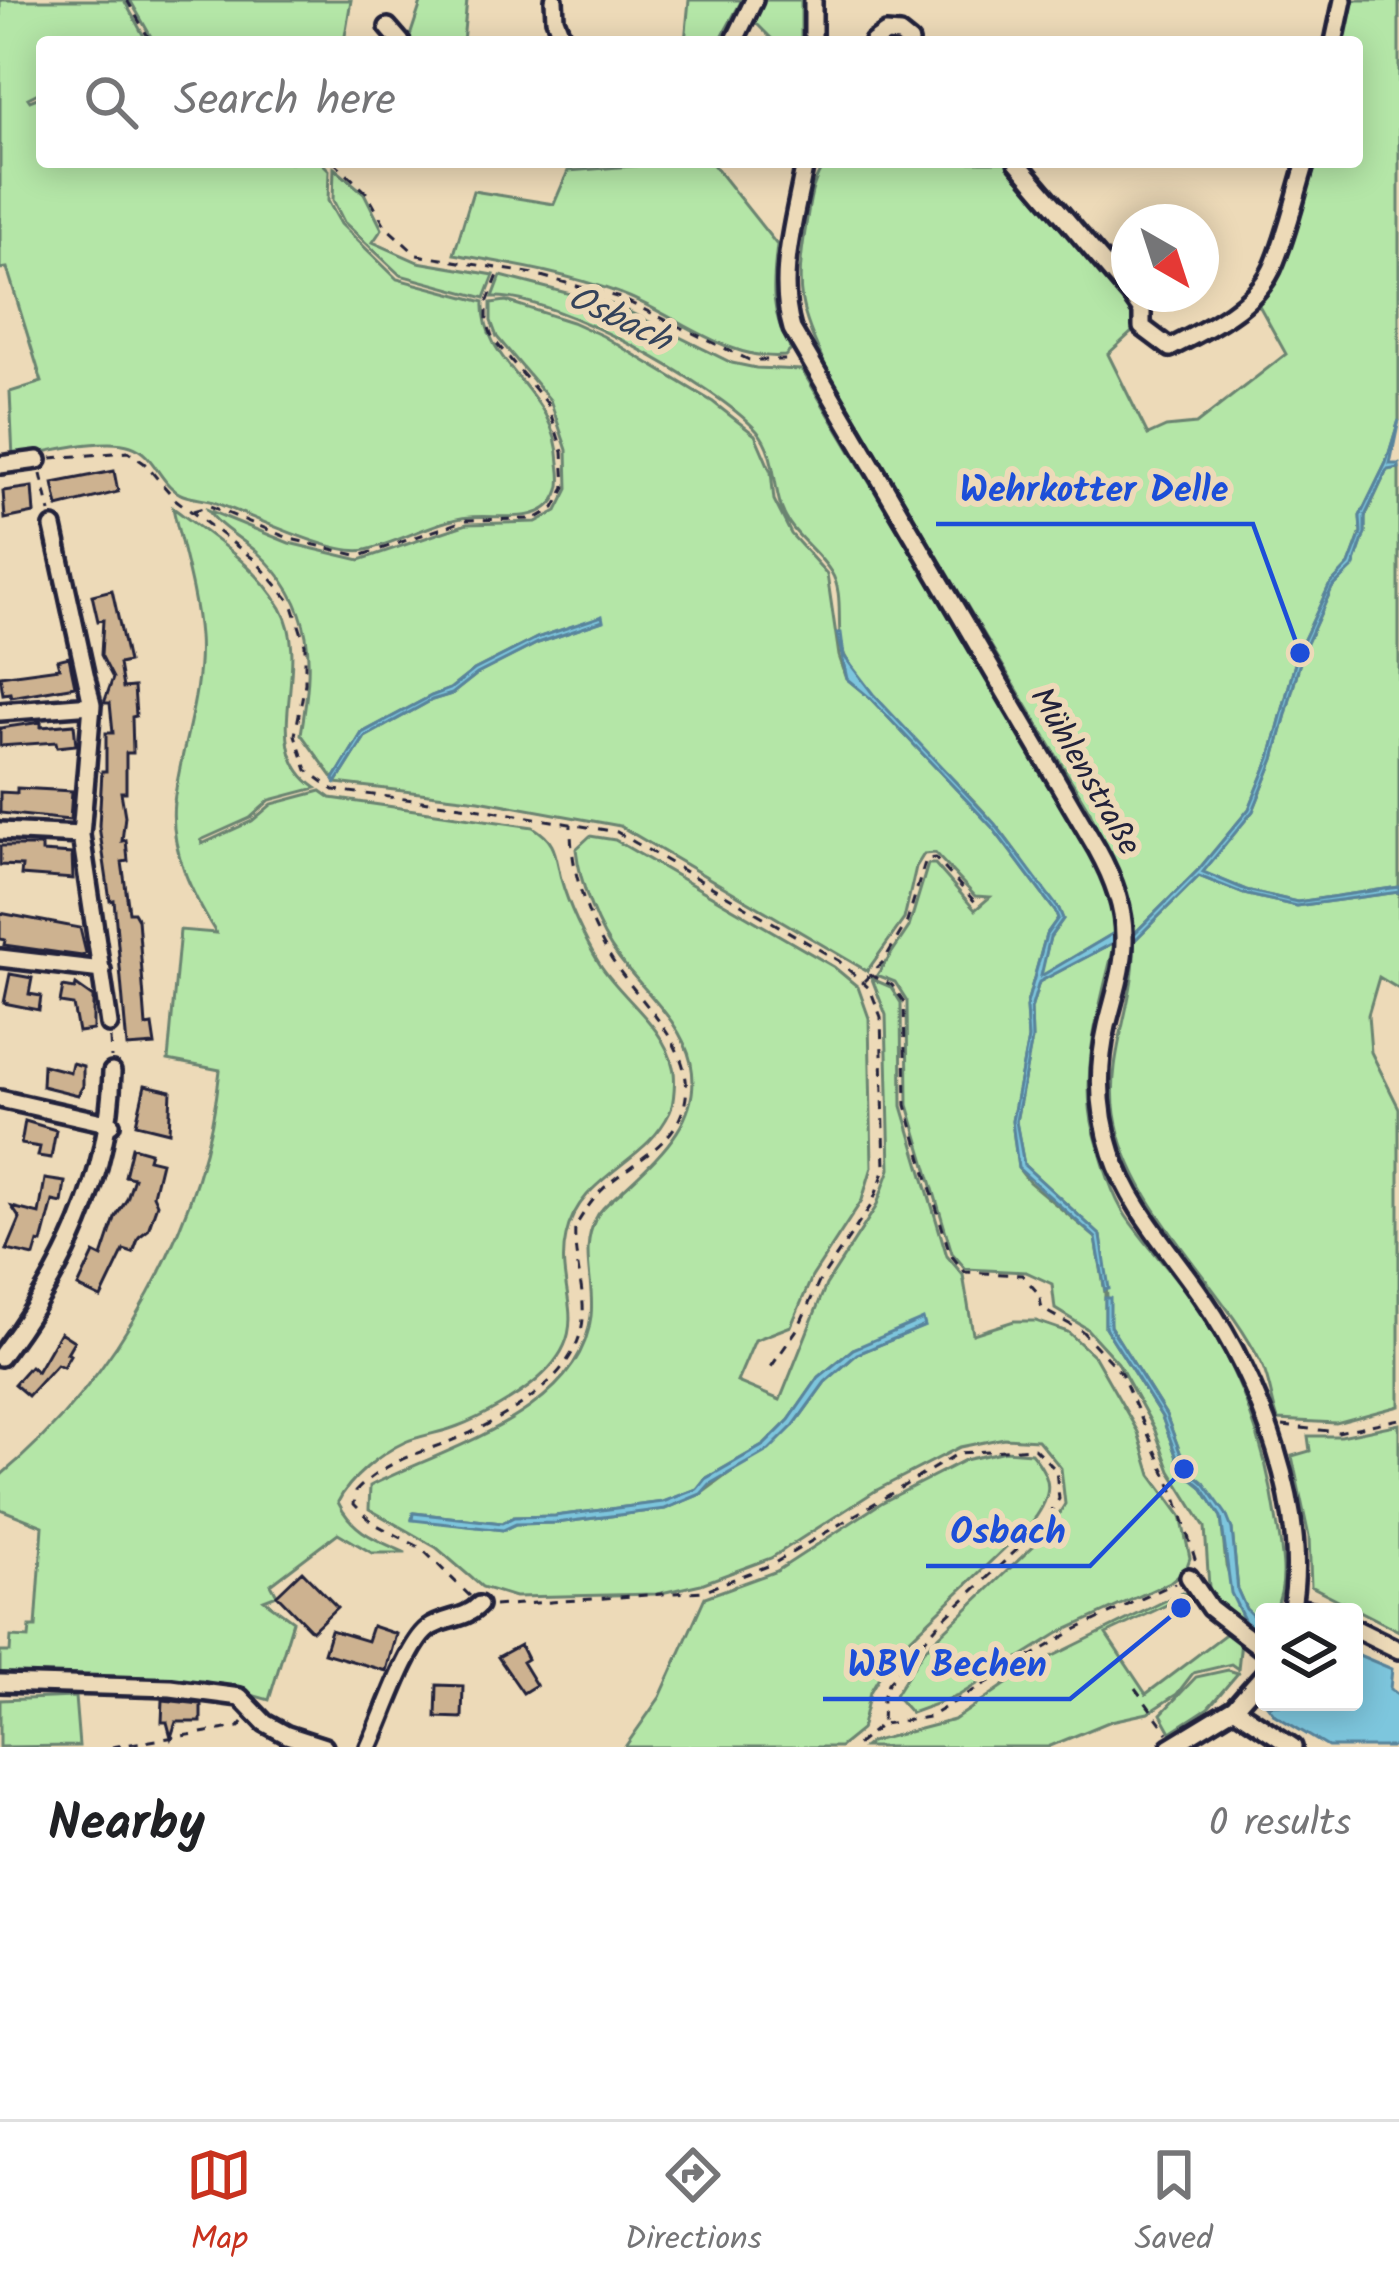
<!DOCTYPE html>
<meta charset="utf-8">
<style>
:root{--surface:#fff;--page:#f2f2f2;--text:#202124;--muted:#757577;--line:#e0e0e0;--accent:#c8321e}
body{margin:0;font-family:Kalam,sans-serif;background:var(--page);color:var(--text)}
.controls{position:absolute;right:36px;bottom:36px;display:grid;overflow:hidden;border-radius:12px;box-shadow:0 6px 30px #0003}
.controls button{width:108px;height:108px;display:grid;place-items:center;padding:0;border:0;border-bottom:3px solid var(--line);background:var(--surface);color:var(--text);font:60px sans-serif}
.compass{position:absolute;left:1111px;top:204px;width:108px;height:108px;border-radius:50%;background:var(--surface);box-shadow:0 6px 30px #0003;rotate:141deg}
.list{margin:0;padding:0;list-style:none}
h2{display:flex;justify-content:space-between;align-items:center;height:156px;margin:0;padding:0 48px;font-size:51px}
h2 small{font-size:39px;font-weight:400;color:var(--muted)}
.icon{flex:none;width:66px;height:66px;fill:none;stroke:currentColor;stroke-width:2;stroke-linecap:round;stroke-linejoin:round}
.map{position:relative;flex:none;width:1399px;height:1747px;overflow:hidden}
.search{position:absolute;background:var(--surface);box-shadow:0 6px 30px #0003;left:36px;right:36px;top:36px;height:132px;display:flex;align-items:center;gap:30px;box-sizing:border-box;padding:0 42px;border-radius:12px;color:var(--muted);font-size:45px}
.sheet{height:372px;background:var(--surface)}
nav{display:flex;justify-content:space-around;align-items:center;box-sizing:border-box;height:168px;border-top:3px solid var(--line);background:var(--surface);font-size:33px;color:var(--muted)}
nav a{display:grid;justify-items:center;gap:6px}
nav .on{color:var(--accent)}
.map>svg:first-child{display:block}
.green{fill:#b4e6a7;stroke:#6b8471;stroke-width:3;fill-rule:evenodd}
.water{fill:#7dc6dd;stroke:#59849c;stroke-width:3}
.building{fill:#cdb290;stroke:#22223b;stroke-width:3}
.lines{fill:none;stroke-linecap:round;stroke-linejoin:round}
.minor-casing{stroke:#22223b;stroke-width:24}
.path{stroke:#22223b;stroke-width:3;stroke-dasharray:9 9;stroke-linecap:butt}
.minor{stroke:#eddab8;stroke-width:15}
.labels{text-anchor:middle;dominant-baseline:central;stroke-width:12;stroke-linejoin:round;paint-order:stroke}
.street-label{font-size:33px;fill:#22223b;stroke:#eddab8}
.water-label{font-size:36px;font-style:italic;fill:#34435b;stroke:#eddab8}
.leader{fill:none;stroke:#1d4ed8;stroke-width:4.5}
.callout-dot{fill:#1d4ed8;stroke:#eddab8;stroke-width:4.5}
.callout-label{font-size:36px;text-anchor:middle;font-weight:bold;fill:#1d4ed8;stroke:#eddab8;stroke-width:12;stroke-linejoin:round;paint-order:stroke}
</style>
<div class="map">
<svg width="1399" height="1747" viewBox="0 0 1399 1747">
<rect width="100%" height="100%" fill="#eddab8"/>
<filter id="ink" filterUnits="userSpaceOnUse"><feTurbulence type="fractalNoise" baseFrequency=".00833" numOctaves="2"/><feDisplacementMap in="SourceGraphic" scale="24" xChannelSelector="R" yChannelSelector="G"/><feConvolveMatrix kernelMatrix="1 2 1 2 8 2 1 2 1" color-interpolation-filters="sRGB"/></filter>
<g filter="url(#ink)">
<path class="green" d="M0,0H124L147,42H42V91L28,98L30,101L42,96V162H321L329,170L328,201L341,224L397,279L484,302C481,366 556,388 559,463C560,471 562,482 559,490C547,527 500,514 470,517C435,520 401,542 366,550C333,557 245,512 210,501C201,499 191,498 183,495C160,486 155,454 131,446C104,436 43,453 13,458L10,392L42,382L7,268L0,269Z
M130,0H351L344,42H154Z
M422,0H467L463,42H408Z
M689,0H742L719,42H685Z
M763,0H801V42H775L754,21Z
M1349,0H1399V420L1386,463L1360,516L1361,532L1349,565L1329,586L1298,652L1270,758L1249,809L1199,869L1133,935L1126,897L1090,812L829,374C800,308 794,298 806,225C810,201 811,182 826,162H1009L1113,280L1132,311L1133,331L1108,354L1148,435L1166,427L1196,424L1286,354L1256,300L1312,162H1357V42H1340Z
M683,162H711L777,245C772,288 770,312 791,350L785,356C726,362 673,312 619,293C566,273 509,264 454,254L473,191L554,204L568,171Z
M334,168L364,193L382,229L373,242L418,262L494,275L485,298L400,275L344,222L333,200Z
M501,276L617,306L732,363L756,368L802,370L1090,851L1110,898L1114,933L1040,977L1050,937L1063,919L1059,909C1035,881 1017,850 993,822C947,767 884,722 847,660C832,635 847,597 831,572C816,548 790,534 781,507C773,483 775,451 757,431C716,385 553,294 493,297Z
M506,301L572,322L603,336L713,402L755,435L771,472L774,500L791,534L827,574L839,656L847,679L869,697L992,827L1055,911L1058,918L1046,935L1026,1007L1028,1039L1012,1121L1018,1168L1029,1182L1096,1238L1105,1293V1327L1162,1417L1182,1471L1201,1486L1221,1517L1226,1565L1244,1620L1243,1625L1215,1602L1209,1587L1205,1527L1170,1471L1154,1428L1118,1363L1086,1328L1055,1309L1052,1284L1026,1272L966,1269L952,1253L908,1105L907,1001L895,982L877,975L909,927L928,864H935L975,910L990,897L975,896L935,853L924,854L916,867L904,919L867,971L620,826L479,800L336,783L365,737L432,700L452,694L477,674L538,643L602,621L601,617L537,638L474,670L450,689L431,696L362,733L334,779L301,734C313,662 317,606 257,552C242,539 218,526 208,510L289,543L360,560L467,524L536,522L557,511L568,489L567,450L550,400L497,337L491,321V303Z
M1399,468V887L1297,902L1246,890L1202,872L1253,811L1274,759L1302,654L1332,588L1353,567L1365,533V517L1387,470Z
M173,508C210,535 258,567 281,608C314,668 256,747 316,788L270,800L250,818L201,840L202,844L252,821L272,804L321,791L331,798L533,827C557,842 555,854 561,879C568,905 585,940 599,963C621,998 664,1025 673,1067C676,1077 674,1103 670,1112C646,1164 579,1175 566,1236C553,1293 598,1327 537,1380C517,1397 482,1417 458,1426C441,1433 421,1435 405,1442C381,1453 349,1479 338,1502C352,1532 377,1540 406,1553H372L338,1533L271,1584L277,1595L264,1600L293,1621L269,1700L203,1681L0,1674V1652H10L11,1637L29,1638L30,1627H36L43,1526L0,1509V1476C118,1378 204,1223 220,1070L168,1060L180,930L216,933C192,894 169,849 174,802C181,747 203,692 199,636C196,594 182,549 173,508Z
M590,836L615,840L834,967L858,987L869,1018L872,1167L862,1200L812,1277L791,1326L755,1340L737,1382L780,1400L826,1285L876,1207L890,1169L886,1015L872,979L891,987L901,1003L902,1106L947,1256L963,1275L973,1334L1014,1321H1036L1068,1332L1095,1357L1138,1432L1151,1475L1181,1516L1190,1558L1186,1569L1170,1582L1059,1633L958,1696L911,1713L895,1695L923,1651L1047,1533L1065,1504L1061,1468L1038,1440L1004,1438L960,1447L875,1491L771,1558L701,1584L657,1594L515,1597L482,1587L437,1548L369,1509L370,1486C444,1448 580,1414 591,1316C595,1282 579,1251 596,1218C601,1207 613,1199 621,1192C658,1157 703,1120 691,1063C682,1022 643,990 619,958C597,930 580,884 576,849ZM924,1326L857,1354L825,1382L794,1425L701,1494L665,1509L556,1523L515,1524L503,1530L412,1519L414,1513L502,1523L514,1517L555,1516L664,1502L697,1489L705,1479L764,1445L789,1420L819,1377L853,1349Z
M1199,876L1244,894L1296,906L1399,892V989L1379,977L1368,1015L1371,1052L1399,1108V1406L1336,1423L1278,1420C1272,1403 1270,1383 1263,1367C1222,1282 1129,1209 1115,1114C1106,1054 1137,1000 1134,941Z
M1115,942C1101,1001 1079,1070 1094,1131C1102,1159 1110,1192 1126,1216C1147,1247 1174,1273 1194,1303C1240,1371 1265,1442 1277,1523C1282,1553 1289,1584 1274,1612H1264V1627L1246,1609L1238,1591L1232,1529L1204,1483L1186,1468L1166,1415L1110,1326L1101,1236L1024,1165L1016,1122L1032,1039L1031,1009L1039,982Z
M1399,1424V1631L1311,1586L1309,1537L1292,1456L1310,1451L1308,1436H1341Z
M1005,1451L1031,1453C1053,1479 1053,1494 1033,1521L891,1657L870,1692L861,1730L840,1747H625L660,1697L705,1597L777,1571L881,1503L965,1460Z
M1181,1593L1189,1594L1106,1634L1146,1694L1228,1632L1241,1641L1238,1669L1231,1664L1193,1673L1177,1694L1148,1713L1111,1721L1048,1747H864L870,1742L954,1720L1031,1667Z
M1228,1670L1238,1673L1208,1708L1171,1732L1161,1714L1196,1677Z
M75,1697L79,1746L0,1747V1700Z"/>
<path class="water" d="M1399,420L1390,464H1399V468L1387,470L1365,516V533L1353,568L1332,588L1302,654L1274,759L1253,811L1203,872L1246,890L1297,902L1399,887V892L1296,906L1244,894L1199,876L1134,941L1133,935L1199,869L1249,809L1270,758L1298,652L1329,586L1349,565L1361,533L1360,516L1386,463Z
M602,616L603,621L538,643L477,674L452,694L432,700L365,737L336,783L334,779L362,733L431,696L450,689L474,670L537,638Z
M837,633H841L844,656L873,694L995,824L1059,909L1063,919L1050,937L1041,976L1114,933L1115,942L1039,982L1031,1009L1032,1039L1016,1121L1024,1165L1101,1236L1109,1289L1105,1290L1096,1238L1018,1168L1012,1121L1028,1039L1026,1007L1046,935L1058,918L1055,911L992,827L869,697L847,679Z
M1105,1298H1110V1326L1166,1415L1186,1468L1204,1483L1226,1514L1232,1529L1238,1591L1246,1609L1264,1627L1258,1638L1243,1625L1244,1620L1231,1593L1221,1517L1201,1486L1182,1471L1162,1417L1105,1327Z
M923,1319L925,1326L857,1354L825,1382L794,1425L769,1450L710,1484L701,1494L665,1509L556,1523L516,1524L503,1530L412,1520L413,1513L502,1523L514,1517L555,1516L663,1502L697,1489L705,1479L764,1445L789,1420L819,1377L853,1349Z
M1354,1653L1392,1669L1390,1689L1399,1695V1747H1328L1275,1715L1267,1705L1354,1702Z"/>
<path class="building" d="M114,471L118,492L58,507L53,483Z
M32,487L34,513L5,519L3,491Z
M112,590L128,662L119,664L123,688L134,687L136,716L132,717L133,753H126V792H121L125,816L122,841L126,840L128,861L122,862L129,912H134L138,919L146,1026L152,1025L155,1045L127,1047L114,900L110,901L99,826L102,771H106V733H113L110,703H104L113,678L101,655L103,620L98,621L92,595Z
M69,657L75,686L11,697L10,693L3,694L0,676L59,668L57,660Z
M41,722V727L74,724L76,745L57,747L56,742L0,746V728Z
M17,788L72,791L70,820L0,813V792L17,793Z
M0,846H42V852L72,854L73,879L21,875L22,866L0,865Z
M0,913L80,928L86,953L82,956L4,945L5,940L0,939Z
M10,974L32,978L29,994L41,996L39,1010L4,1003Z
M76,985L93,997V1030L78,1032L73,1005L60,1003L63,987L75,989Z
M72,1063L83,1066V1086L78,1095L42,1086L43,1065L70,1072Z
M145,1085L171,1091L169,1132L136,1124Z
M25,1121L56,1130L51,1158L38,1156L40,1147L21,1144Z
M132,1147L150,1152L148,1159L161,1162L153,1195L157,1204L148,1230L139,1237L133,1253L124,1250L101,1298L78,1287L94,1253L102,1257L115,1218L127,1199L134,1178L125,1176Z
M45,1179L65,1182L62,1203L53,1201L42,1243L38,1242L34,1256L7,1250L20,1219L12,1207L39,1214Z
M60,1332L74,1341L67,1353L70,1355L63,1367L57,1364L28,1396L14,1384L30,1366L37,1372Z
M302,1571L337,1607L312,1631L277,1595Z
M372,1626L396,1634L386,1671L324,1653L331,1630L367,1641Z
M520,1645L527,1659L522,1662L536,1685L523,1693L498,1657Z
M437,1685L463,1686L462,1718L436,1717Z
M163,1700L201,1704V1722H176L171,1737L167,1722H162Z"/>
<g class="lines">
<defs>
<path id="minor" d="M554,0L555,19L564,42
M388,27L401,42
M734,42L754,0
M813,42V0
M873,42L886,33L900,34L910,42
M1334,42L1343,0
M805,162C796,217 776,274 792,329L1097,849C1112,876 1124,905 1124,936C1125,967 1114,996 1107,1026C1097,1069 1098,1111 1112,1153C1130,1209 1172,1252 1204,1300C1259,1379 1311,1515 1291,1612
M1017,162L1129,293
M1130,294L1142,311V327L1170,348C1205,330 1254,307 1272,269C1287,236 1295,197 1306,162
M0,465L38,460
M53,527L92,705L81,835L109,1024
M0,712L92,705
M0,831L81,835
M0,958L102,970
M0,1099L111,1124
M0,1357C64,1272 109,1180 112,1072
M1189,1577L1210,1608L1264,1650
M1292,1607L1316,1612
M1354,1628L1399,1650
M0,1683L171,1688L240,1697L265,1723L287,1735L324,1747
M1234,1708L1293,1747
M369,1747C383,1718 406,1646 428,1629C444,1617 465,1620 479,1605
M1170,1747L1234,1708L1264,1674"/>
</defs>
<use href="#minor" class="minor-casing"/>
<path class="path" d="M127,0L151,42
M334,162L366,192L386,227L417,255L534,274L620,298L749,360H793
M51,458L128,452L144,463L175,499L255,560L292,603L305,644V683L295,735L307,770L334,790L469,807L617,832L839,961L870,989L881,1017L885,1169L872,1204L819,1282L798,1328L771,1367
M41,474L50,512
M193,511L210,506L291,539L360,556L466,520L535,519L554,508L565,488L563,452L547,403L493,339L487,322V303L500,270
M870,975L892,985L904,1002L906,1105L950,1254L965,1272L1022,1275L1039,1294L1042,1309L1082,1331L1121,1373L1176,1497L1196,1562
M864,981L883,962L907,922L926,859L935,858L977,904
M110,1038L111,1058
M1283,1426L1338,1432L1399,1419
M470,1596L421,1548L373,1523L354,1504L356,1491C390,1456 428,1452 470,1433C515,1412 578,1374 583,1319C585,1289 573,1258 575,1227C583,1214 591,1201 602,1190C627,1165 667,1149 681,1115C707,1054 635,1000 609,955C586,914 570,870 571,824
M494,1606L703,1591L773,1564L959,1453L1034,1448L1056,1470L1059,1499L1040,1528L941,1621L888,1683L883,1698L882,1724L854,1747
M1135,1688L1168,1733
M884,1724L929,1717L1077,1629L1175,1583
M112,1747L239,1727L244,1721"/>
<use href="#minor" class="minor"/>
</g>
</g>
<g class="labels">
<g class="street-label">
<text transform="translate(1084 772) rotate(60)">Mühlenstraße</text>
</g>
<g class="water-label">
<text transform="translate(619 320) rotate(26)">Osbach</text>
</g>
</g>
<path class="leader" d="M1300 653L1253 524H936M1184 1469L1090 1566H926M1181 1608L1070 1699H823"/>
<g class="callout-dot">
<circle cx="1300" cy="653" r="12"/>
<circle cx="1184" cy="1469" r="12"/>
<circle cx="1181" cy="1608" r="12"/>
</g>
<g class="callout-label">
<text x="1094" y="501">Wehrkotter Delle</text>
<text x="1008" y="1543">Osbach</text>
<text x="947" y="1676">WBV Bechen</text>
</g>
</svg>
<div class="controls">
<button><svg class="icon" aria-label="layers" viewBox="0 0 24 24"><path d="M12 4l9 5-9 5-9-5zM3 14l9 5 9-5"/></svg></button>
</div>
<svg class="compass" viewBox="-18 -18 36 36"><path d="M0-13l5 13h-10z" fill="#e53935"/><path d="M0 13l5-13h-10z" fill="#757577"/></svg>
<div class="search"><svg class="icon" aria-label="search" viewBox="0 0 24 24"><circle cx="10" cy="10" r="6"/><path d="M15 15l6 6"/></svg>Search here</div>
</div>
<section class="sheet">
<h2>Nearby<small>0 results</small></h2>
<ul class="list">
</ul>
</section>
<nav>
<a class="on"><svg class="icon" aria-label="map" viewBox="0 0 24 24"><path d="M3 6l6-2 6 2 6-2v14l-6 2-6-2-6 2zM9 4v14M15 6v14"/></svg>Map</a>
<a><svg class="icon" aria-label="directions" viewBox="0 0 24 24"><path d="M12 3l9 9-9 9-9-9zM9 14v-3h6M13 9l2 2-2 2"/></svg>Directions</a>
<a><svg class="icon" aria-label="saved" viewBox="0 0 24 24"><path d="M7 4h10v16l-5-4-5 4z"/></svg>Saved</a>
</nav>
